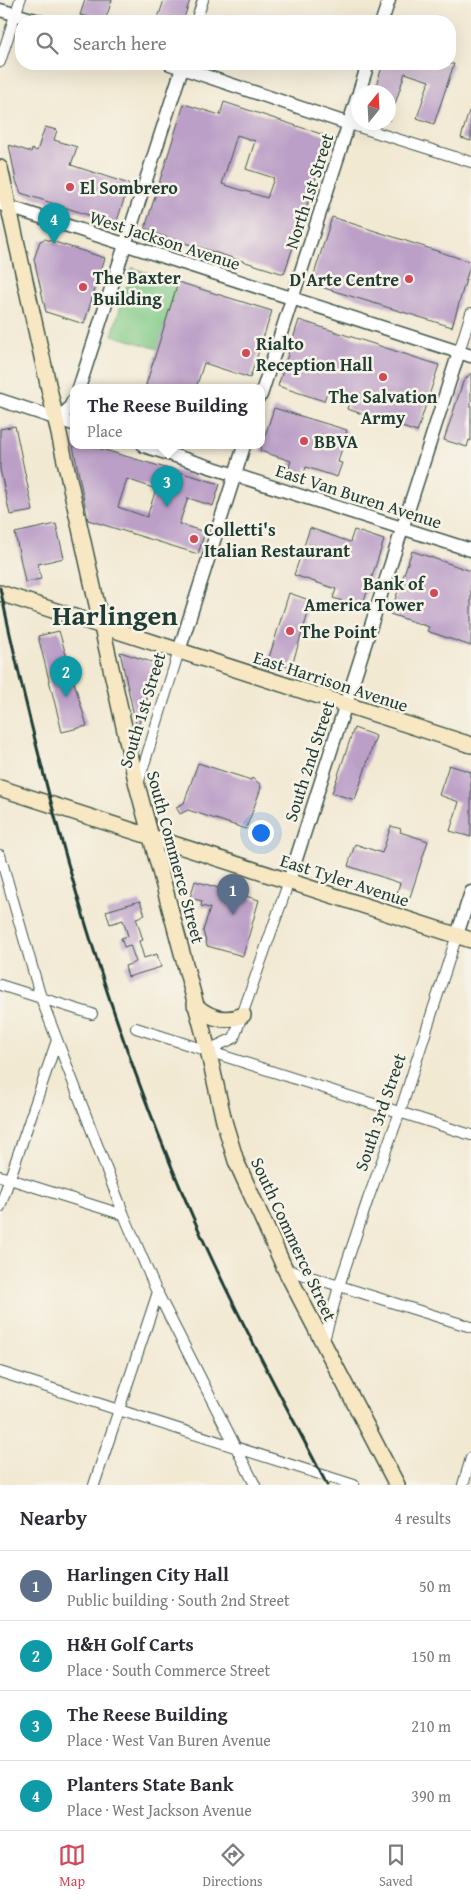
<!DOCTYPE html>
<meta charset="utf-8">
<style>
:root{--surface:#fff;--page:#f2f2f3;--text:#2b2b33;--muted:#7c7c81;--line:#e1e1e2;--accent:#d1495b}
body{margin:0;font-family:"Gentium Book Plus",serif;background:var(--page);color:var(--text)}
.compass{position:absolute;left:351px;top:85px;width:45px;height:45px;border-radius:50%;background:var(--surface);box-shadow:0 5px 20px #0002;rotate:18deg}
.you{position:absolute;left:260px;top:832px;width:18px;height:18px;margin:-12px;border:4px solid #fff;border-radius:50%;background:#1a73e8;box-shadow:0 0 0 8px #1a73e833}
.badge{display:grid;place-items:center;width:32px;height:32px;border-radius:50%;background:var(--accent);color:#fff;font-size:16px;font-weight:700}
.pin{position:absolute;translate:-50% -41px;filter:drop-shadow(0 1px 2px #0008)}
.pin::after{content:'';position:absolute;top:26px;width:18px;height:15px;background:inherit;clip-path:polygon(0 0,100% 0,50% 100%)}
.popup{position:absolute;left:70px;top:384px;width:195px;height:65px;box-sizing:border-box;display:grid;place-content:center;border-radius:10px;background:var(--surface);filter:drop-shadow(0 1px 4px #0005);font-size:16px;white-space:nowrap;color:var(--muted)}
.popup b{font-size:19px;color:var(--text)}
.popup::after{content:'';position:absolute;left:50%;top:100%;margin-left:-10px;border:10px solid transparent;border-top-color:var(--surface)}
.list{margin:0;padding:0;list-style:none}
h2{display:flex;justify-content:space-between;align-items:center;height:65px;margin:0;padding:0 20px;font-size:21px}
h2 small{font-size:16px;font-weight:400;color:var(--muted)}
.list li{display:grid;grid-template-columns:32px 1fr auto;gap:15px;align-items:center;box-sizing:border-box;height:70px;padding:0 20px;border-top:1px solid var(--line)}
.list b{display:block;font-size:19px;white-space:nowrap}
.list p{margin:0;font-size:16px;white-space:nowrap;color:var(--muted)}
.list em{font-size:16px;font-style:normal;color:var(--muted)}
.icon{flex:none;width:28px;height:28px;fill:none;stroke:currentColor;stroke-width:2;stroke-linecap:round;stroke-linejoin:round}
.map{position:relative;flex:none;width:471px;height:1485px;overflow:hidden}
.search{position:absolute;background:var(--surface);box-shadow:0 5px 20px #0002;left:15px;right:15px;top:15px;height:55px;display:flex;align-items:center;gap:12px;box-sizing:border-box;padding:0 18px;border-radius:20px;color:var(--muted);font-size:19px}
.sheet{height:345px;background:var(--surface)}
nav{display:flex;justify-content:space-around;align-items:center;box-sizing:border-box;height:70px;border-top:1px solid var(--line);background:var(--surface);font-size:14px;color:var(--muted)}
nav a{display:grid;justify-items:center;gap:2px}
nav .on{color:var(--accent)}
.map>svg:first-child{display:block}
.green{fill:#82cb88;stroke:#50845e}
.building{fill:#bb9fc7;fill-rule:evenodd}
.lines{fill:none;stroke-linecap:round;stroke-linejoin:round}
.minor-casing{stroke:#3f574c;stroke-width:12}
.tertiary-casing{stroke:#3f574c;stroke-width:15}
.secondary-casing{stroke:#3f574c;stroke-width:18}
.minor{stroke:#fff;stroke-width:10}
.tertiary{stroke:#fff;stroke-width:12}
.secondary{stroke:#f7e8c3;stroke-width:15}
.rail{stroke:#1f3d34;stroke-width:3}
.poi-dot{fill:#d1495b;stroke:#f7f3e8;stroke-width:2}
.labels{text-anchor:middle;dominant-baseline:central;stroke-width:5;stroke-linejoin:round;paint-order:stroke}
.poi-label{font-size:18px;font-weight:bold;fill:#1f3d34;stroke:#f7f3e8;text-anchor:start}
.street-label{font-size:18px;fill:#1f3d34;stroke:#f7f3e8}
.town-label{font-size:28px;font-weight:bold;fill:#1f3d34;stroke:#f7f3e8}
</style>
<div class="map">
<svg width="471" height="1485" viewBox="0 0 471 1485">
<rect width="100%" height="100%" fill="#f7f3e8"/>
<filter id="ink" filterUnits="userSpaceOnUse"><feTurbulence type="fractalNoise" baseFrequency=".02" numOctaves="2"/><feDisplacementMap in="SourceGraphic" scale="10" xChannelSelector="R" yChannelSelector="G"/><feConvolveMatrix kernelMatrix="1 2 1 2 8 2 1 2 1" color-interpolation-filters="sRGB"/></filter>
<filter id="wash" filterUnits="userSpaceOnUse"><feTurbulence type="fractalNoise" baseFrequency=".0096" numOctaves="4" result="noise"/><feDisplacementMap in="SourceGraphic" scale="20" xChannelSelector="R" yChannelSelector="G"/><feGaussianBlur stdDeviation="1.12" result="paint"/><feColorMatrix in="noise" values="0 0 0 0 0 0 0 0 0 0 0 0 0 0 0 0 0 1.4 0 .05"/><feComposite in="paint" operator="in"/></filter>
<g filter="url(#wash)">
<rect width="100%" height="100%" fill="#f2e9d3"/>
<path class="green" d="M132,268L178,282L158,349L112,335Z"/>
<g id="blocks">
<path class="building" d="M85,0H112L105,21L80,15Z
M164,0H190L183,21H157Z
M383,64H454L434,124L417,118L429,81L405,73L390,120H388V92H374Z
M224,102L330,137L284,274L156,234L157,232L145,228L184,104L220,115ZM237,135L255,141L246,169L274,178L267,198L222,184Z
M469,111L471,112V141L461,138Z
M45,127L57,130L54,140L77,147L71,165L129,184L116,224L21,193L16,181L9,145L31,152L32,149L37,151Z
M332,217L471,262L452,327L311,284Z
M45,239L105,258L84,324L46,312L34,259L40,241Z
M178,282L272,311L250,378L204,363L196,388H145Z
M299,320L439,365L417,432L347,409L351,397L328,389L324,401L278,386Z
M471,373V441L469,440L467,447L444,440L463,382Z
M274,408L347,430L338,462L342,463L337,477L306,467L304,474L288,470L291,461L260,451Z
M15,426L33,511L10,515L0,469V429Z
M73,446H91L220,484L213,506L188,498L179,524L205,532L198,554L88,520ZM127,479L156,489L147,517L118,507Z
M56,524L64,558L38,564L41,579L25,582L15,533Z
M310,528L350,542L354,530L384,540L362,607L333,598L336,589L294,575Z
M412,551L471,571V646L427,631L429,627L390,614Z
M289,593L312,601L291,668L268,661Z
M59,631L87,726L62,732L38,636Z
M120,652L158,664L137,729Z
M354,728L376,736L355,800L332,793Z
M198,763L251,780L252,778L260,784L261,788L246,829L188,810L180,814L176,807L184,803Z
M449,765L471,772V837L450,831L459,802L439,795Z
M391,826L401,829L400,832L428,841L410,897L397,893L400,883L348,866L355,844L382,853Z
M195,881L259,900L243,956L207,946L203,931L210,908L201,906L202,901L190,898Z
M140,901L145,915L136,918L143,940L139,941L144,958L157,954L161,967L128,977L125,966L136,962L130,945L124,947L121,938L128,936L123,920L110,924L106,911Z"/>
</g>
</g>
<g filter="url(#ink)">
<use href="#blocks" fill-opacity="0" stroke="#3f574c" stroke-width="1"/>
<g class="lines">
<defs>
<path id="minor" d="M196,21L203,0
M0,62L20,0
M349,124L471,162
M459,352L471,313
M138,784L179,651
M0,855L41,998L124,1215L156,1290L255,1485
M0,985L92,1014
M136,1028L471,1135
M208,1050L234,1038L289,881
M0,1176L124,1215
M0,1207L57,1040
M285,1269L471,1327
M323,1344L339,1286L368,1199L400,1112L457,935
M0,1372L354,1485
M94,1485L158,1292
M463,1485L471,1458"/>
<path id="tertiary" d="M0,10L39,21
M382,21L389,0
M170,64L349,124
M359,92L368,64
M0,204L471,356
M79,388L182,68
M261,395L358,95
M0,400L73,424
M56,419L69,409L73,401
M144,446L471,550
M179,651L244,446
M289,881L459,352
M457,935L471,892"/>
<path id="secondary" d="M0,168L137,785L208,1050L224,1121L236,1161L285,1269L397,1485
M0,593L471,745
M0,788L471,940
M195,1005C209,1018 225,1023 243,1015"/>
</defs>
<use href="#minor" class="minor-casing"/>
<use href="#tertiary" class="tertiary-casing"/>
<use href="#secondary" class="secondary-casing"/>
<use href="#minor" class="minor"/>
<use href="#tertiary" class="tertiary"/>
<use href="#secondary" class="secondary"/>
<path class="rail" d="M0,588C47,809 111,1038 205,1244C242,1326 286,1405 327,1485"/>
</g>
</g>
<g class="poi-dot">
<circle cx="70" cy="187" r="5"/>
<circle cx="409" cy="279" r="5"/>
<circle cx="83" cy="287" r="5"/>
<circle cx="246" cy="353" r="5"/>
<circle cx="383" cy="377" r="5"/>
<circle cx="304" cy="441" r="5"/>
<circle cx="194" cy="539" r="5"/>
<circle cx="434" cy="593" r="5"/>
<circle cx="290" cy="631" r="5"/>
</g>
<g class="labels">
<g class="poi-label">
<text x="80" y="187">El Sombrero</text>
<text x="93" y="277">The Baxter<tspan x="93" dy="21">Building</tspan></text>
<text x="399" y="279" text-anchor="end">D'Arte Centre</text>
<text x="256" y="343">Rialto<tspan x="256" dy="21">Reception Hall</tspan></text>
<text x="383" y="396" text-anchor="middle">The Salvation<tspan x="383" dy="21">Army</tspan></text>
<text x="314" y="441">BBVA</text>
<text x="204" y="529">Colletti's<tspan x="204" dy="21">Italian Restaurant</tspan></text>
<text x="424" y="583" text-anchor="end">Bank of<tspan x="424" dy="21">America Tower</tspan></text>
<text x="300" y="631">The Point</text>
</g>
<g class="street-label">
<text transform="translate(309 191) rotate(-72)">North 1st Street</text>
<text transform="translate(165 240) rotate(18)">West Jackson Avenue</text>
<text transform="translate(359 496) rotate(18)">East Van Buren Avenue</text>
<text transform="translate(331 681) rotate(18)">East Harrison Avenue</text>
<text transform="translate(142 710) rotate(-73)">South 1st Street</text>
<text transform="translate(309 761) rotate(-72)">South 2nd Street</text>
<text transform="translate(176 857) rotate(75)">South Commerce Street</text>
<text transform="translate(345 880) rotate(18)">East Tyler Avenue</text>
<text transform="translate(380 1112) rotate(-71)">South 3rd Street</text>
<text transform="translate(294 1239) rotate(65)">South Commerce Street</text>
</g>
<g class="town-label">
<text x="115" y="614">Harlingen</text>
</g>
</g>
</svg>
<svg class="compass" viewBox="-18 -18 36 36"><path d="M0-13l5 13h-10z" fill="#e53935"/><path d="M0 13l5-13h-10z" fill="#7c7c81"/></svg>
<div class="you"></div>
<div class="pin badge" style="left:233px;top:915px;background:#5c6f8a">1</div>
<div class="pin badge" style="left:66px;top:697px;background:#0f9aa8">2</div>
<div class="pin badge" style="left:167px;top:507px;background:#0f9aa8">3</div>
<div class="popup"><b>The Reese Building</b>Place</div>
<div class="pin badge" style="left:54px;top:244px;background:#0f9aa8">4</div>
<div class="search"><svg class="icon" aria-label="search" viewBox="0 0 24 24"><circle cx="10" cy="10" r="6"/><path d="M15 15l6 6"/></svg>Search here</div>
</div>
<section class="sheet">
<h2>Nearby<small>4 results</small></h2>
<ul class="list">
<li><span class="badge" style="background:#5c6f8a">1</span><div><b>Harlingen City Hall</b><p>Public building · South 2nd Street</p></div><em>50 m</em></li>
<li><span class="badge" style="background:#0f9aa8">2</span><div><b>H&amp;H Golf Carts</b><p>Place · South Commerce Street</p></div><em>150 m</em></li>
<li><span class="badge" style="background:#0f9aa8">3</span><div><b>The Reese Building</b><p>Place · West Van Buren Avenue</p></div><em>210 m</em></li>
<li><span class="badge" style="background:#0f9aa8">4</span><div><b>Planters State Bank</b><p>Place · West Jackson Avenue</p></div><em>390 m</em></li>
</ul>
</section>
<nav>
<a class="on"><svg class="icon" aria-label="map" viewBox="0 0 24 24"><path d="M3 6l6-2 6 2 6-2v14l-6 2-6-2-6 2zM9 4v14M15 6v14"/></svg>Map</a>
<a><svg class="icon" aria-label="directions" viewBox="0 0 24 24"><path d="M12 3l9 9-9 9-9-9zM9 14v-3h6M13 9l2 2-2 2"/></svg>Directions</a>
<a><svg class="icon" aria-label="saved" viewBox="0 0 24 24"><path d="M7 4h10v16l-5-4-5 4z"/></svg>Saved</a>
</nav>
